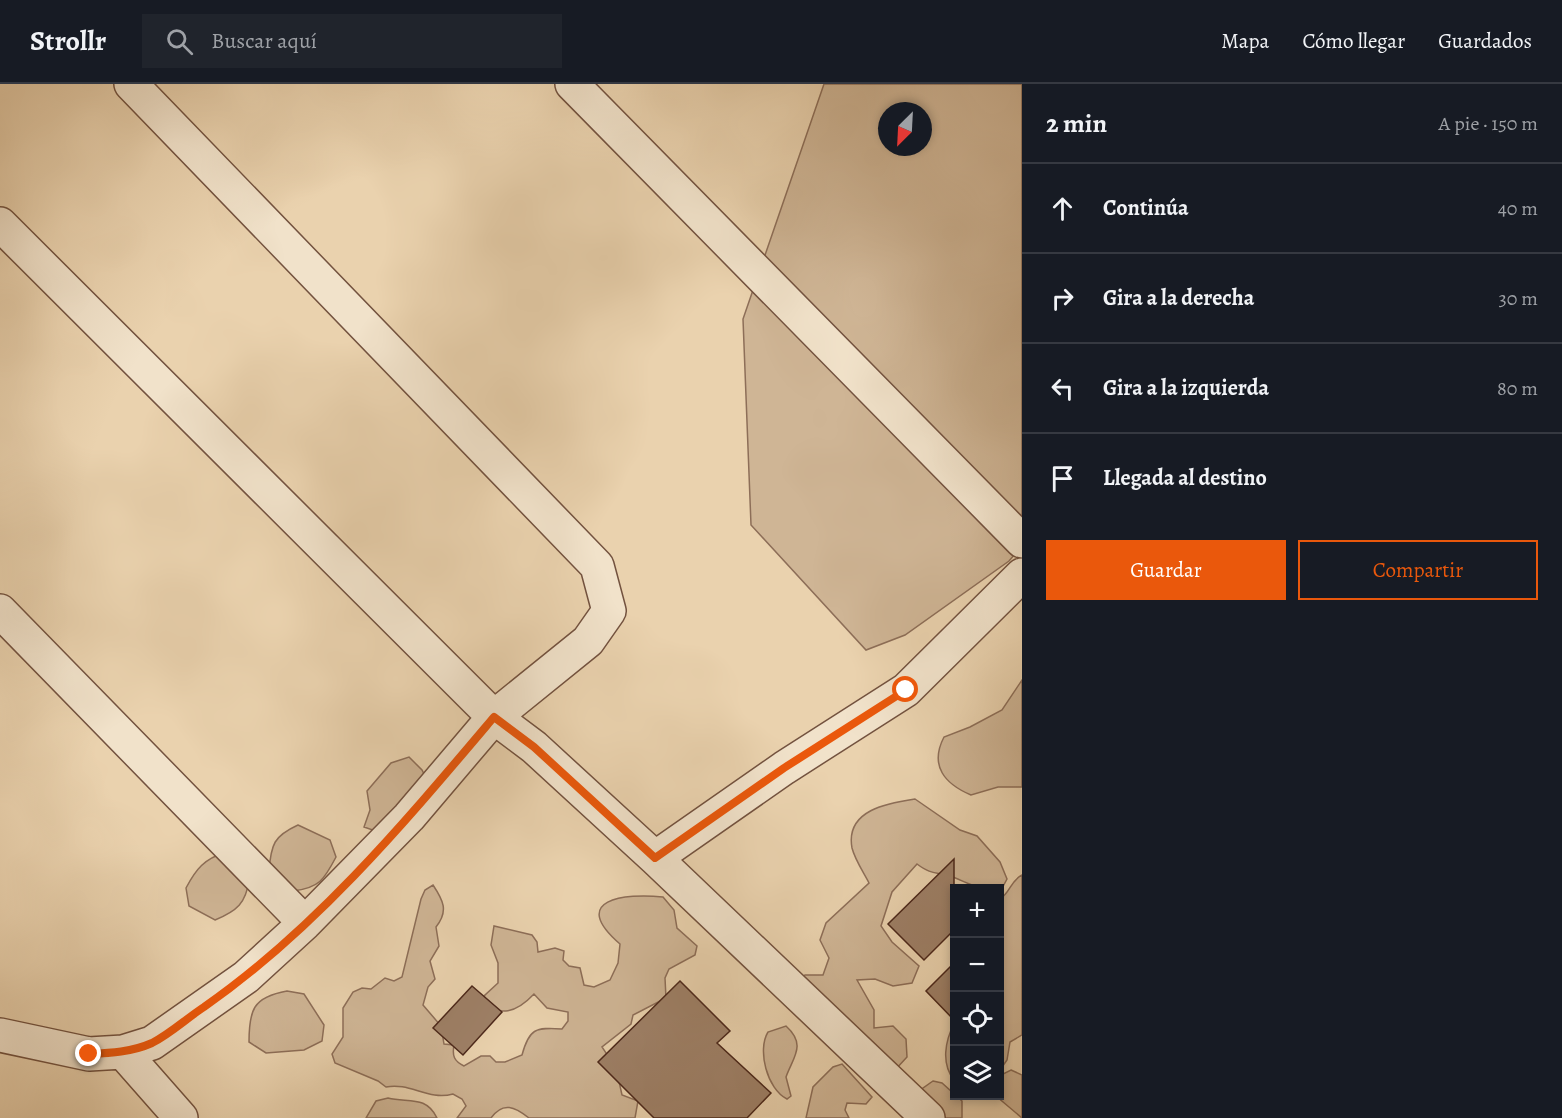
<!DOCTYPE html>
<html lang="es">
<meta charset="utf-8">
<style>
:root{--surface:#171b24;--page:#20242c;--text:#f1f3f6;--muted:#9ea1a6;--line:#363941;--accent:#ea580c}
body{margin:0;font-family:Alegreya,serif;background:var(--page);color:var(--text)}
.controls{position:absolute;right:18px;bottom:18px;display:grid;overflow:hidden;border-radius:0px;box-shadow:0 3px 9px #0003}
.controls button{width:54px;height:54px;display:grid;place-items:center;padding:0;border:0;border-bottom:2px solid var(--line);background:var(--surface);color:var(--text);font:30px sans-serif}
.compass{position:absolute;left:878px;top:18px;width:54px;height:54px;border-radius:50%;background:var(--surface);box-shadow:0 3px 9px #0003;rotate:204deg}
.stop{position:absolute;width:18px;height:18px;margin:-14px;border:4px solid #ea580c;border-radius:50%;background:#fff}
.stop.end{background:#ea580c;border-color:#fff;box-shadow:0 2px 6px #0008}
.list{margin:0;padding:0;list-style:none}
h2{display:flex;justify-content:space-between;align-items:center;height:78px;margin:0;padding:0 24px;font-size:26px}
h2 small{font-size:20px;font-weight:400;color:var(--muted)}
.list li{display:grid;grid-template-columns:39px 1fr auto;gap:18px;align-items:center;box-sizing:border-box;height:90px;padding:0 24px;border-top:2px solid var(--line)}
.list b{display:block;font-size:22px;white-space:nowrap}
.list em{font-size:20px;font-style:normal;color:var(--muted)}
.actions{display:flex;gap:12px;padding:18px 24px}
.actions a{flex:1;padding:14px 0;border:2px solid var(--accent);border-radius:0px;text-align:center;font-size:21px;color:var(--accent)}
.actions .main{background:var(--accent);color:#fff}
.icon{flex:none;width:33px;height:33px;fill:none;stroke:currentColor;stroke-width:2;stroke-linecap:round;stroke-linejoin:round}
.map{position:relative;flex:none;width:1022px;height:1034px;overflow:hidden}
header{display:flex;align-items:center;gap:36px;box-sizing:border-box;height:84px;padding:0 30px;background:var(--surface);border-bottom:2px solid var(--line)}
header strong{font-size:28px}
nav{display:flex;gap:33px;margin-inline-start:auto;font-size:21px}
.search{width:420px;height:54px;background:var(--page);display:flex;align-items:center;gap:15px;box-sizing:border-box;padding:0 21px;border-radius:0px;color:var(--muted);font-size:22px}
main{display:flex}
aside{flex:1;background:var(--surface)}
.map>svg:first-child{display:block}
.green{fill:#cfb595;stroke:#8d6e58;stroke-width:1.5;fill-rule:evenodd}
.building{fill:#9e8067;stroke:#4b271a;stroke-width:1.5}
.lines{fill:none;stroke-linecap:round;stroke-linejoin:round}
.minor-casing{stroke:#73523f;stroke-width:36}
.minor{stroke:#f1e2ca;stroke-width:33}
.route{stroke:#ea580c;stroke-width:8}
</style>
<header>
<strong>Strollr</strong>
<div class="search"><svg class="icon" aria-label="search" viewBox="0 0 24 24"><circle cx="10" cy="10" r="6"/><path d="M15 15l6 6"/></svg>Buscar aquí</div>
<nav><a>Mapa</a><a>Cómo llegar</a><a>Guardados</a></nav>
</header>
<main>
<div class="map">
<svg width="1022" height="1034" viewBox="0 0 1022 1034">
<rect width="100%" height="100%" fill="#ead2ae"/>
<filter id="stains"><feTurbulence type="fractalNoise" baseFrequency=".00333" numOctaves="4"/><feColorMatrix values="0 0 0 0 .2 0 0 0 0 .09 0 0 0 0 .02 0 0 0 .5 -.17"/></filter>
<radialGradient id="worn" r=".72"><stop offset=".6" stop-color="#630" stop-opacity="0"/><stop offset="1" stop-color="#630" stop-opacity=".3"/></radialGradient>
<path class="green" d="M824,0H1022V462L1009,477L905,551L866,566L751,441L743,235ZM887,27H923V63H887Z
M1022,596V703H998L971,711C945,700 929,682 944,653L970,643L1002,626Z
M409,673L422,686L431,704L384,750L364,743L370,726L367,707L391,679Z
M915,715L960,746L977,752L1000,778L1007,795L1000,808L999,804C973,804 975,802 953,793C936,787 933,792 917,780L892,808L881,842L892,858L919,882L912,899L893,902L875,895L857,896L874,926V944L893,942L906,955L907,973L895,986L790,904L805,891H823L829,874L820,856L826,839L869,799C864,789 855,776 852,764C845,726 888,719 915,715Z
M298,741L330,756L336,773C324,796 319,804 293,807L269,787C271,760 274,752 298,741Z
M226,768L249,796C246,819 237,827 215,836L189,822L186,804C196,785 204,775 226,768Z
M1022,791V951L1010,958L1007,976L1000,986V815C1010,809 1011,796 1022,791Z
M433,801C443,816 449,827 436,843L439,862L430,877L435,895L428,903L423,921L441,942L444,960L454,961C452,972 454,977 464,982L481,972H490L496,978H505L522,971C529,945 535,943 562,945L568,937V928L547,924L534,910C518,927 497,937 484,912L498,899V879L491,861L494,842L532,851L537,858L538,868L555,864L564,867L563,876L569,882L580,884L584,901L594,903L610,896L618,879L620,860C568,815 625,809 663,813L674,826L677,844L697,862L695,871L669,885L665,894L666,914L633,931L631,940L602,963L616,984L622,1011L638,1017L635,1034H529C515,1023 503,1017 491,1034H457L466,1022L462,1015L453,1010C428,1017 410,998 386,1003L378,997L335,979L332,970L343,953V924L353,908L362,904L371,905L385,894L394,897L402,893L421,815L425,806Z
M287,907L304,910L324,941L322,957L304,966L266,969L249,958C249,926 253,913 287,907Z
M954,940V996C941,980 945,957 954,940Z
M786,942C807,961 793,973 786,993L791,1012L787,1015C767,1005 757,966 768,948Z
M842,980L872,1013L866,1020L847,1019L845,1026L849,1034H806L813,1003L833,983Z
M1011,986L1022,991V1034L996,1012H999L1001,991Z
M933,997L942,999L962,1017V1034H910L916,1009Z
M388,1014C408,1019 426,1011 437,1034H366L376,1017Z"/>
<path class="building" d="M954,775V846L924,876L888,840Z
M954,879V936L926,907Z
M680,897L730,947L717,959L771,1009L747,1034H654L598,978Z
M472,902L502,928L463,971L433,944Z"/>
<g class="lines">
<defs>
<path id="minor" d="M572,0L1022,457
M0,140L494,633L534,663L655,774L928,1034
M0,527L305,839
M655,774L784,684L906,606L1022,491
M0,951L89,970L123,968L152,959L246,893L305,839L409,733L494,633L588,557L609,527L597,482L131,0
M123,968L181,1034"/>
</defs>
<use href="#minor" class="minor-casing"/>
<use href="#minor" class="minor"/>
</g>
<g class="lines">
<path class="route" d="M89,970C110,969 132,968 152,959C170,950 187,934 204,923C316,845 406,737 494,633L534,663L655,774L784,684L906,606"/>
</g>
<rect width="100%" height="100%" filter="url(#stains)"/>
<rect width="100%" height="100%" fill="url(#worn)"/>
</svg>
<div class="controls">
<button>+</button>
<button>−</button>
<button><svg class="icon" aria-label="locate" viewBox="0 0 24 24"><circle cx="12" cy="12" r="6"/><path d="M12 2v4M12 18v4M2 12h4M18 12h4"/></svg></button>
<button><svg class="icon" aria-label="layers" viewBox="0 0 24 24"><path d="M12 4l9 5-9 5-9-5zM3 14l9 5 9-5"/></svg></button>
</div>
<svg class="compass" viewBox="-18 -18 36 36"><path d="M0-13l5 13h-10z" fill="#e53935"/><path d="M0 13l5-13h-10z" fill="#9ea1a6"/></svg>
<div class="stop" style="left:906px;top:606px"></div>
<div class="stop end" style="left:89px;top:970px"></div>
</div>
<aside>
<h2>2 min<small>A pie · 150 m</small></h2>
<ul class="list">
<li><svg class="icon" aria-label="ahead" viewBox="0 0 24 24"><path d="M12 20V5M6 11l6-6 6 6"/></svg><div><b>Continúa</b></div><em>40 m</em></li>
<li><svg class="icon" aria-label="right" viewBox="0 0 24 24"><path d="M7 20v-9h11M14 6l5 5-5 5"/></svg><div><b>Gira a la derecha</b></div><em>30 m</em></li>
<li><svg class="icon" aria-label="left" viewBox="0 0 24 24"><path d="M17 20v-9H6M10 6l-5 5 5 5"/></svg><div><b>Gira a la izquierda</b></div><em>80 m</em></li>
<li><svg class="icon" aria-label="arrive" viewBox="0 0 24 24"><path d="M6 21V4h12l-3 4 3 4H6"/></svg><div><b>Llegada al destino</b></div></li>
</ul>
<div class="actions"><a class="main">Guardar</a><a>Compartir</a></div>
</aside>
</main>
